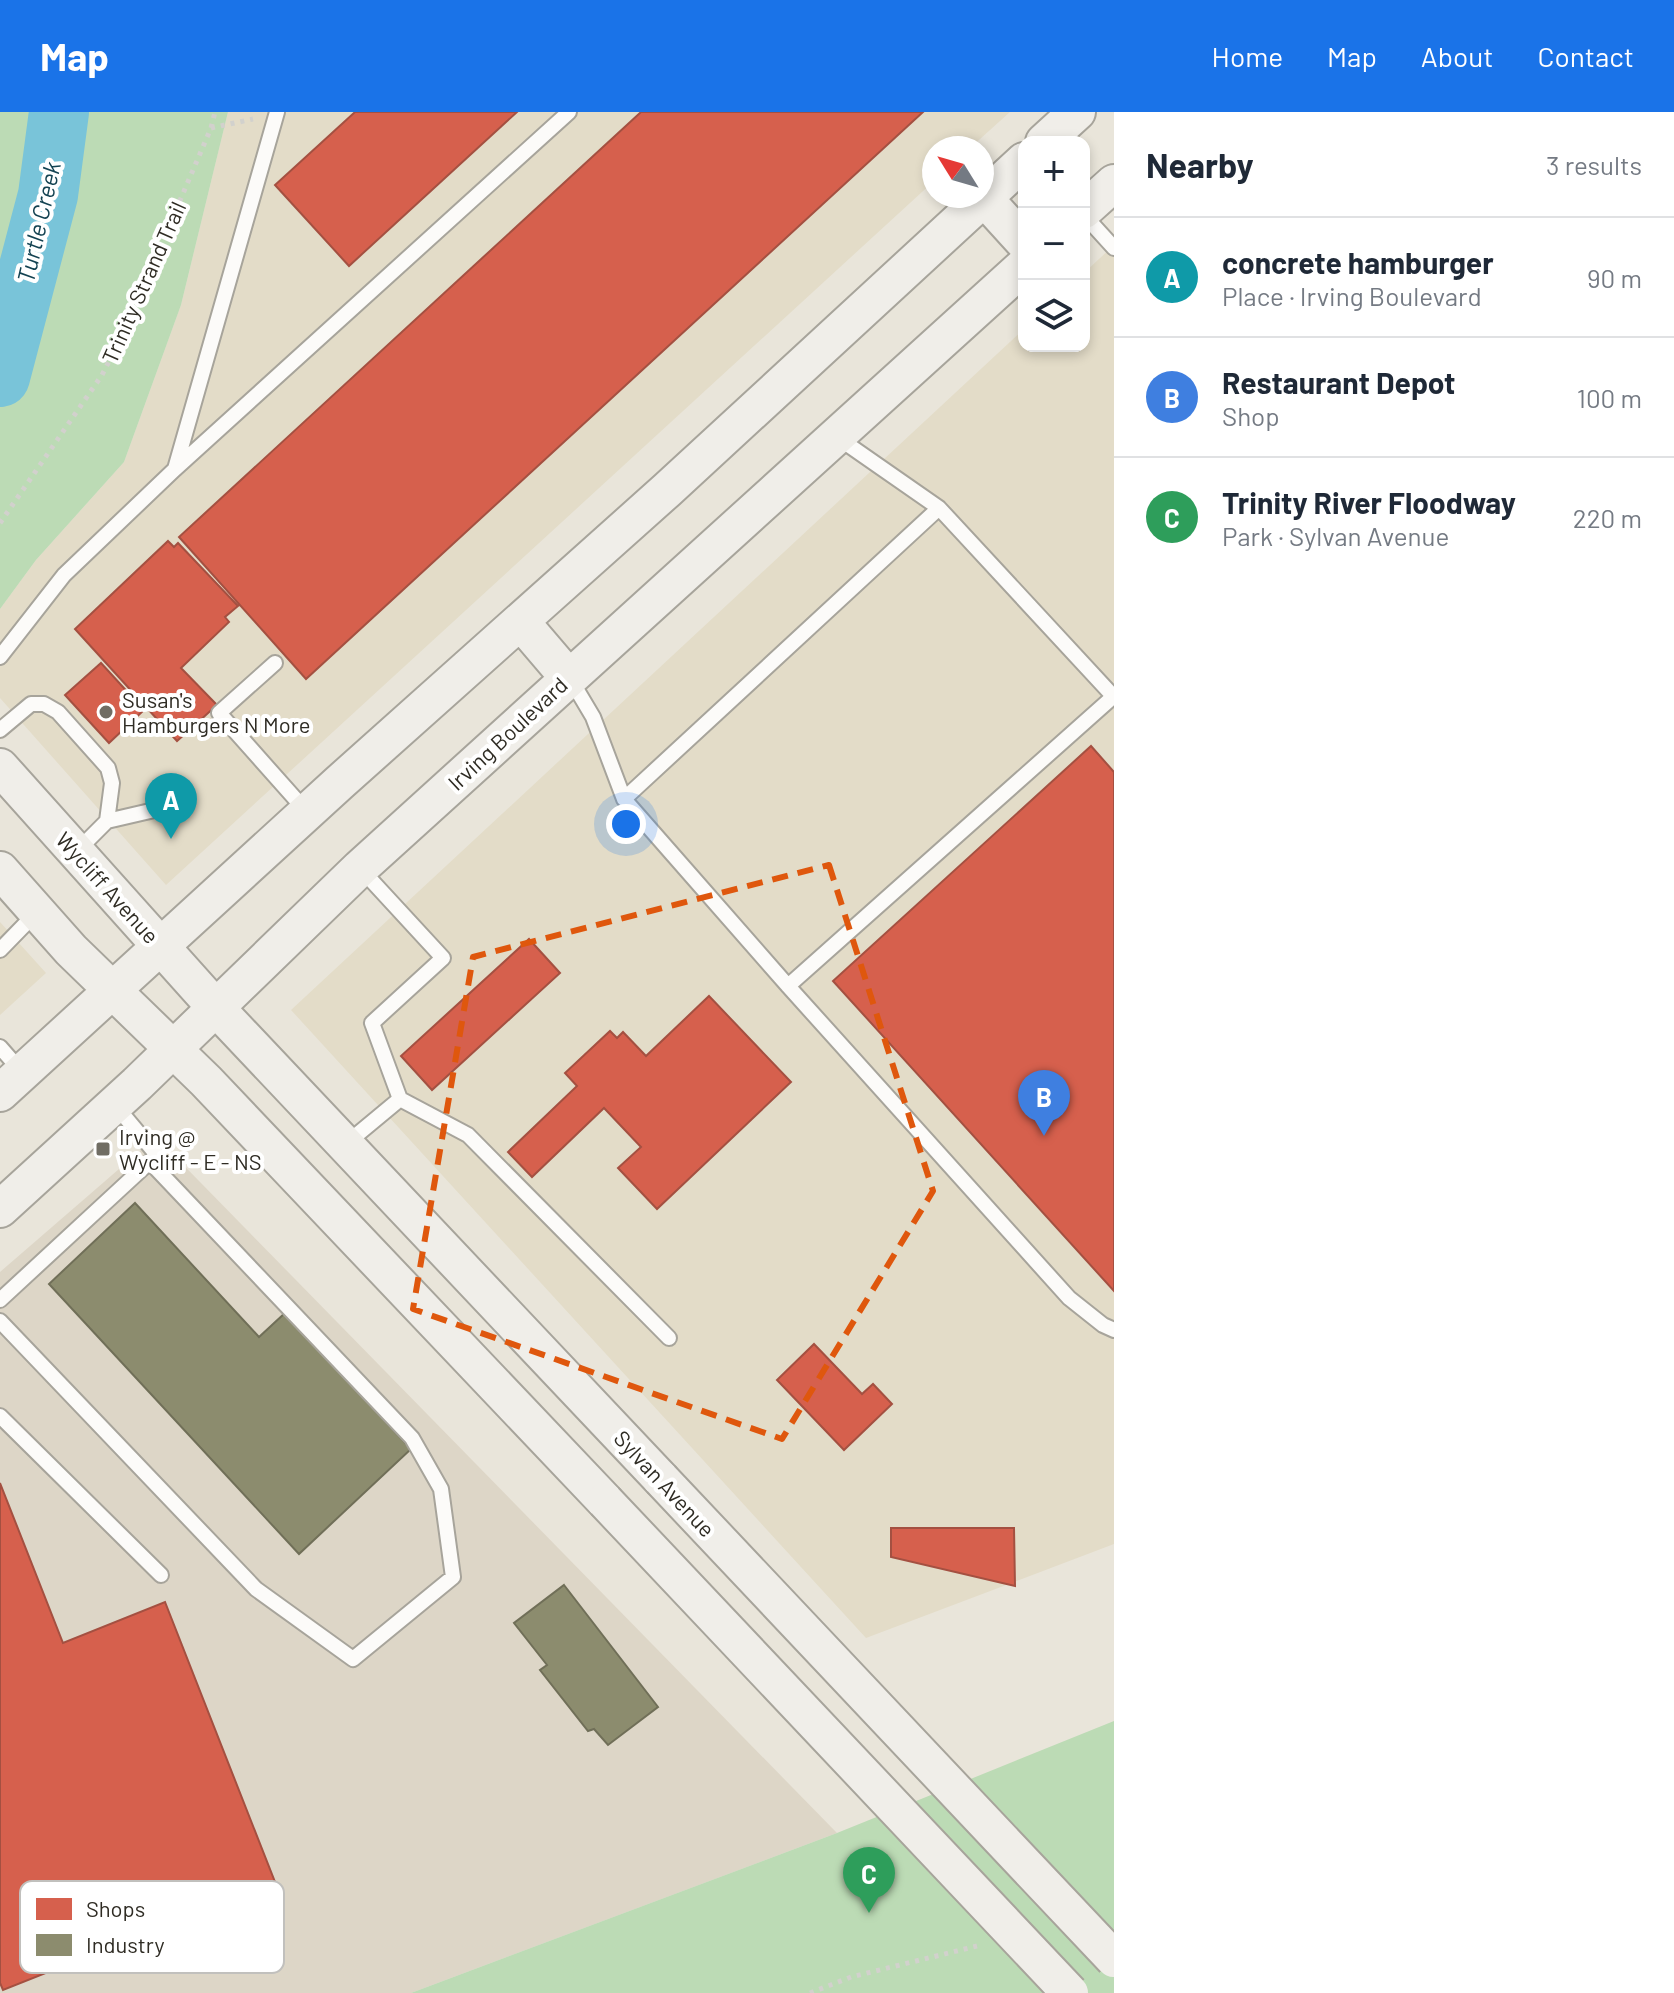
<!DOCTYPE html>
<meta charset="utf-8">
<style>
:root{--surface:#fff;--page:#f2f2f3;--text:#1f2937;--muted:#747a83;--line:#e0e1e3;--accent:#1a73e8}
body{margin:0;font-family:Barlow,sans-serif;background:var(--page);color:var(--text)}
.controls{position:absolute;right:24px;top:24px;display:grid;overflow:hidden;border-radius:16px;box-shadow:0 4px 12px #0003}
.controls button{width:72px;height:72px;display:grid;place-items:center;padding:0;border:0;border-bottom:2px solid var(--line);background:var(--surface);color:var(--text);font:40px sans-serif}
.compass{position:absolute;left:922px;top:24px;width:72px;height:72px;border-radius:50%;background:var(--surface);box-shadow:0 4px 12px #0003;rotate:307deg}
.you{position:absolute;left:626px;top:712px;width:28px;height:28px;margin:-20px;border:6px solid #fff;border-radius:50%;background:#1a73e8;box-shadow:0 0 0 12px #1a73e833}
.badge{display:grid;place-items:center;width:52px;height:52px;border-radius:50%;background:var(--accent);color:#fff;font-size:26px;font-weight:700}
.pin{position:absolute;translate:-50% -66px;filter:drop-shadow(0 2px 4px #0008)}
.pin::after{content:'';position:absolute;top:42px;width:28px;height:24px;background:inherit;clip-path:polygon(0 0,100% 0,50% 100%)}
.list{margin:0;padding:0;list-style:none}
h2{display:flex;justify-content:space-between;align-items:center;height:104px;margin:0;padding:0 32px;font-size:34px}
h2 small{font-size:26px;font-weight:400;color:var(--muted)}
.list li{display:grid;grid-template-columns:52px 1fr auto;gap:24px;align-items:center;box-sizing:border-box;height:120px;padding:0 32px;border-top:2px solid var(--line)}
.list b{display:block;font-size:30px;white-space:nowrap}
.list p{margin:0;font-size:26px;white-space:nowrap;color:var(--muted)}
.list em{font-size:26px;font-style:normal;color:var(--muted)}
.icon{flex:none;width:44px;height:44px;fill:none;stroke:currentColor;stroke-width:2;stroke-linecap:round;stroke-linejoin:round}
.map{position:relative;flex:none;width:1114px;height:1881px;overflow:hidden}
header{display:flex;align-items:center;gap:48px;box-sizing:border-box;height:112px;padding:0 40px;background:var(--accent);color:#fff}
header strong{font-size:38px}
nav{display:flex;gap:44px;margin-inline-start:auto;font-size:28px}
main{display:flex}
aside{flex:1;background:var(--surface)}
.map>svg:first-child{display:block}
.built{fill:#e3dcc8}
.industrial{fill:#ddd6c7}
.green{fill:#bcdbb5}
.shops{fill:#d6604d;stroke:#a45041;stroke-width:2}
.industry{fill:#8c8c6e;stroke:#706f58;stroke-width:2}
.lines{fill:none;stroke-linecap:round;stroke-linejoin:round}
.river{stroke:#79c4d9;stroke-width:60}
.lane-casing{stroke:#a7a49b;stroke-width:18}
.secondary-casing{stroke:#a7a49b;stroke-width:40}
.path{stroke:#d2d1cd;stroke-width:5;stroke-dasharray:4 6;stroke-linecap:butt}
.lane{stroke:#fcfbf9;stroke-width:14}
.secondary{stroke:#f0eee9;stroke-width:36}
.secondary-bridge-casing{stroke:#a7a49b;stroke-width:40;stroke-linecap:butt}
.secondary-bridge{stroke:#f0eee9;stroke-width:36}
.marked{fill:none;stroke:#df570d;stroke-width:6;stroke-dasharray:16 10;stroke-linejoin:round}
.poi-dot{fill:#706d64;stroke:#fff;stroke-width:3}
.labels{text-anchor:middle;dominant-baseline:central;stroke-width:8;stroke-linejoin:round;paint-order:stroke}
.street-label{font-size:22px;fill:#2f2c24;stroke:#fff}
.poi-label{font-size:22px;fill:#2f2c24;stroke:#fff;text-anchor:start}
.water-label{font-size:24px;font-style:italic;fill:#144352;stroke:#fff}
.key{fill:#fff;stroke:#c1c0bd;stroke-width:2}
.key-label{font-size:22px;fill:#2f2c24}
</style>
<header>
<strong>Map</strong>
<nav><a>Home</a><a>Map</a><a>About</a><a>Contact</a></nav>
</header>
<main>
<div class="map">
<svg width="1114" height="1881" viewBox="0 0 1114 1881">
<rect width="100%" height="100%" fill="#e9e5da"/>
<path class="built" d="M228,0H1010L970,36H934V69L166,773L0,586V497L36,448L124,350L181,193Z
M1114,133V1432L866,1526L291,898L1024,217V234H1084V161Z
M0,810L46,861L0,903Z"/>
<path class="industrial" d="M156,1025L837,1721L411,1881H0V1160Z"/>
<path class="green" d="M0,0H228L181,193L124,350L36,448L0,497Z
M1114,1609V1881H411L837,1721Z"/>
<path class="shops" d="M355,0H517L349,154L275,73Z
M641,0H923L306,567L179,425Z
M168,429L174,435L178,431L238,494L225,505L229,510L181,556L217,593L177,629L75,517Z
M101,551L144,598L109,631L65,583Z
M1091,634L1114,660V1179L833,869Z
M529,827L560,861L432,978L401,944Z
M709,884L791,970L657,1097L618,1056L641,1035L604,996L532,1065L508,1040L577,974L565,961L610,919L617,926L623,920L646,944Z
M814,1232L862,1282L873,1272L892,1292L844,1338L777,1268Z
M0,1371L63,1531L165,1490L275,1770L3,1878L0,1871Z
M891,1416H1014L1015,1474L891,1445Z"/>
<path class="industry" d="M135,1091L259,1225L285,1201L411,1337L299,1442L49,1172Z
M564,1473L658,1595L608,1633L594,1617L588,1619L540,1558L547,1553L514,1511Z"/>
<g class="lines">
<path class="river" d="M0,265L48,83L59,0"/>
<defs>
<path id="lane" d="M1084,103L1114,136
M837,325L939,396L1114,585
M175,357L569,0
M0,545L64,463L175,357L277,0
M275,551L219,601L307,700
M571,568L593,605L624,687L788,874L1069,1186L1103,1213L1114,1218
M0,618L31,592H44L58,600L108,656L112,671L107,709
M624,687L939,396
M77,739L107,709L176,693
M360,756L443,846L372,911L400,987
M0,838L37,800
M788,874L1114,584
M0,935L21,959
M347,1031L400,987L468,1023L669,1226
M0,1188L157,1043L115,993
M0,1209L256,1477L353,1547L453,1465L441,1377L412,1326L150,1050
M0,1304L161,1463"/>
<path id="secondary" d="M1044,30L1077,0
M984,86L1024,130
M1084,98L1114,71
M521,510L568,565
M0,655L216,896L661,1367
M0,758L71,838L206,969L605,1389
M0,981L339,671L667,378L1024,49
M0,1097L137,972L360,756L1024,154"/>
</defs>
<use href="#lane" class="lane-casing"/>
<use href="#secondary" class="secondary-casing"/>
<path class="path" d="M211,16L253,7
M0,411L102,263L122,224L211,16L215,0
M810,1881L851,1865L977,1834"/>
<use href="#lane" class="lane"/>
<use href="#secondary" class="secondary"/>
<defs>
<path id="secondary-bridge" d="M661,1367L1114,1847
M605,1389L1070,1881"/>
</defs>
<use href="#secondary-bridge" class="secondary-bridge-casing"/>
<use href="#secondary-bridge" class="secondary-bridge"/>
</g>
<path class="marked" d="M829,753L933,1079L782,1327L413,1197L473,845Z"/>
<g class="poi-dot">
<circle cx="106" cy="600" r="8"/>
<rect x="95" y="1029" width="16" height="16" rx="4"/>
</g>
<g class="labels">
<g class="street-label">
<text transform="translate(143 170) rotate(-66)">Trinity Strand Trail</text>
<text transform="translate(507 621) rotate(-43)">Irving Boulevard</text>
<text transform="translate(108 775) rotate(48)">Wycliff Avenue</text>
<text transform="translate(665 1371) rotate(47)">Sylvan Avenue</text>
</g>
<g class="poi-label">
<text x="122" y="587">Susan's<tspan x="122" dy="25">Hamburgers N More</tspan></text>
<text x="119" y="1024">Irving @<tspan x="119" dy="25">Wycliff - E - NS</tspan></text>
</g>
<g class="water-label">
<text transform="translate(38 110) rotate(-77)">Turtle Creek</text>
</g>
</g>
<rect x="20" y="1769" width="264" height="92" rx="12" class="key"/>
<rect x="36" y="1786" width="36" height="22" fill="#d6604d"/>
<rect x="36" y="1822" width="36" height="22" fill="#8c8c6e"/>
<g class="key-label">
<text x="86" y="1805">Shops</text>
<text x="86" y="1841">Industry</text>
</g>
</svg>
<div class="controls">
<button>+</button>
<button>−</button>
<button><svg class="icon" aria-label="layers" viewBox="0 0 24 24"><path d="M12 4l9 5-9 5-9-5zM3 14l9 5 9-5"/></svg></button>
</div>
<svg class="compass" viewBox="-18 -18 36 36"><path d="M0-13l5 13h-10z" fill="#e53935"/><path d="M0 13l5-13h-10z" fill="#747a83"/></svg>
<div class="you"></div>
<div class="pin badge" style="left:171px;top:727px;background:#0f9aa8">A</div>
<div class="pin badge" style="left:1044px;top:1024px;background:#3f7fe0">B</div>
<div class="pin badge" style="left:869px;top:1801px;background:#2e9e5b">C</div>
</div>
<aside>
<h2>Nearby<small>3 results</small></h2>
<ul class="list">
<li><span class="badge" style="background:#0f9aa8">A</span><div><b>concrete hamburger</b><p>Place · Irving Boulevard</p></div><em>90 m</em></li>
<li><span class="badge" style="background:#3f7fe0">B</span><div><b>Restaurant Depot</b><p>Shop</p></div><em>100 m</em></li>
<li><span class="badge" style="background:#2e9e5b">C</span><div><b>Trinity River Floodway</b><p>Park · Sylvan Avenue</p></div><em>220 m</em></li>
</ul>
</aside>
</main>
